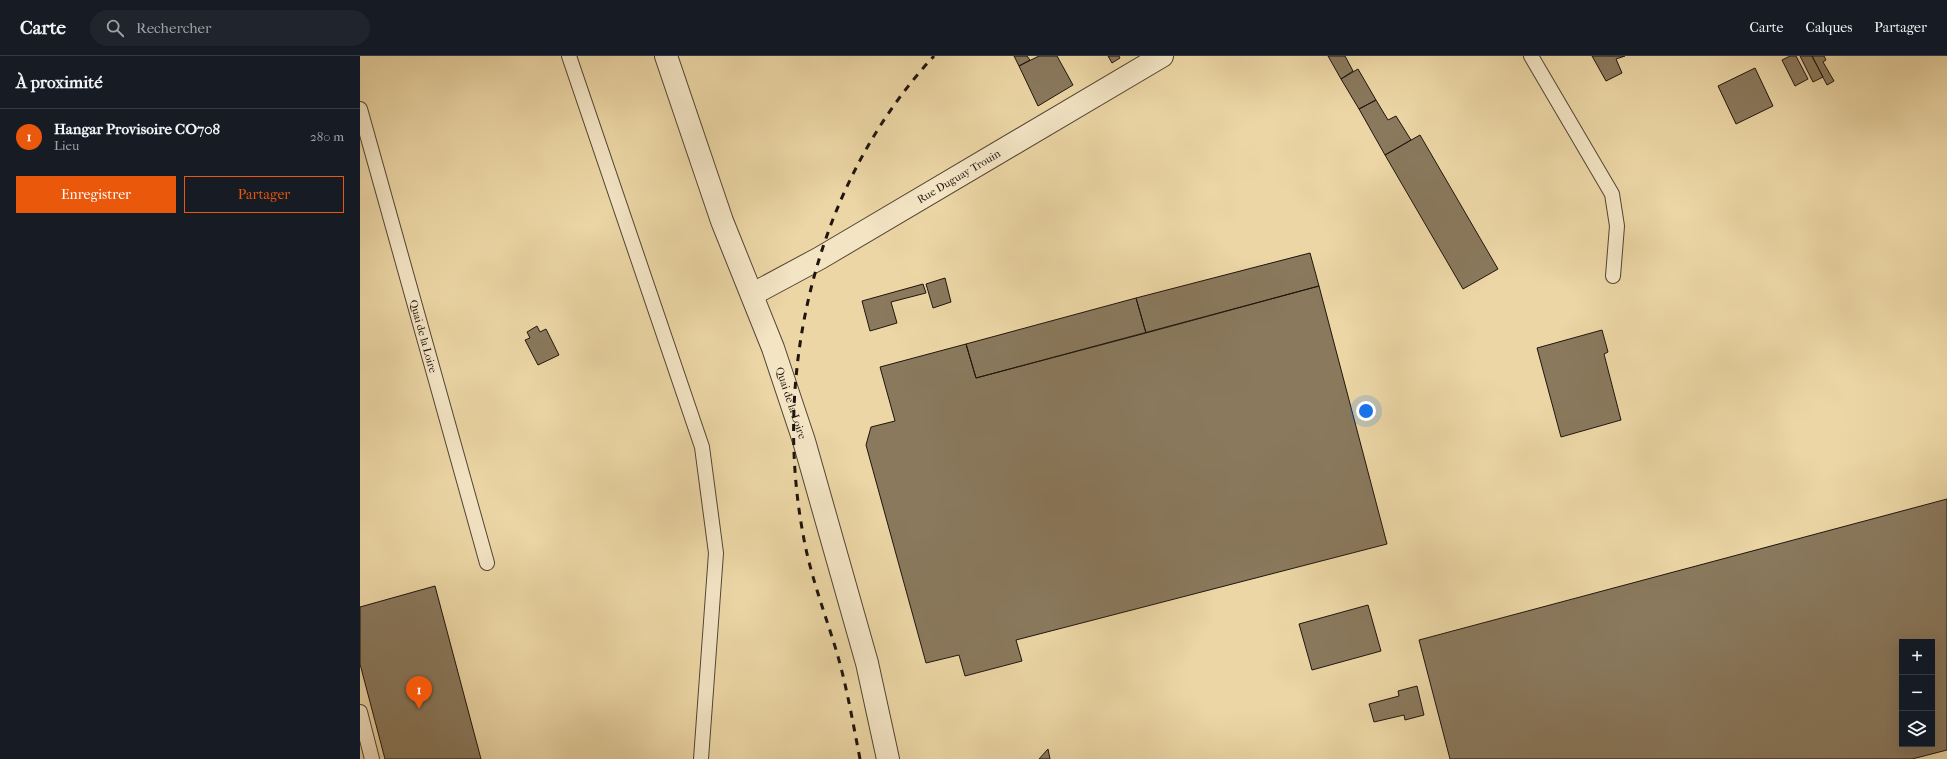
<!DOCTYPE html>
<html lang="fr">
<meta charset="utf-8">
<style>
:root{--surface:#171b24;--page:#20242c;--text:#f1f3f6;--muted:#9ea1a6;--line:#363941;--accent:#ea580c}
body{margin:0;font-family:"IM FELL French Canon",serif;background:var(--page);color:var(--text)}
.controls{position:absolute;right:12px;bottom:12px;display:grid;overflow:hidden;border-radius:0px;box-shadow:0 4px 16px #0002}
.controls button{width:36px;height:36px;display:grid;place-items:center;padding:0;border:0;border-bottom:1px solid var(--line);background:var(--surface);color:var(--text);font:20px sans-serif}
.you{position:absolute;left:1006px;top:355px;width:14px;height:14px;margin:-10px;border:3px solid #fff;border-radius:50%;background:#1a73e8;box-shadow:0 0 0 6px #1a73e833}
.badge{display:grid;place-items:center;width:26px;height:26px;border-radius:50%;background:var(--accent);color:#fff;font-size:13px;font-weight:700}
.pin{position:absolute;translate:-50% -33px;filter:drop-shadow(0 1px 2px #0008)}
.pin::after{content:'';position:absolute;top:21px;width:14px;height:12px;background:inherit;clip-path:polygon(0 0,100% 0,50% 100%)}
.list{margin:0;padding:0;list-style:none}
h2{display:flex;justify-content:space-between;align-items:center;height:52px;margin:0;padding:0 16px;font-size:17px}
h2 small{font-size:13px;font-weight:400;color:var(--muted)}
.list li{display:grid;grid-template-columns:26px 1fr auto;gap:12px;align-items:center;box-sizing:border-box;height:56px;padding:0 16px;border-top:1px solid var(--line)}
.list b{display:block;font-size:15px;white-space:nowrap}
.list p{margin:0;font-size:13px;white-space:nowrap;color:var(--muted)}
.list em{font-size:13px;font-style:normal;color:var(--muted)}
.actions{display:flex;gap:8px;padding:12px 16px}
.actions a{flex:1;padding:9px 0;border:1px solid var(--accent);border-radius:0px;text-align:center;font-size:14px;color:var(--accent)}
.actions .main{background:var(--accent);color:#fff}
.icon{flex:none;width:22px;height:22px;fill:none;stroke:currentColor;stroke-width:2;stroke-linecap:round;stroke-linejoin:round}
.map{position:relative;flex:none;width:1587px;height:703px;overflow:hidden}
header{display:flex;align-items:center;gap:24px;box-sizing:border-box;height:56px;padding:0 20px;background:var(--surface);border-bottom:1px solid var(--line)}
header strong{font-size:19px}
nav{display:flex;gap:22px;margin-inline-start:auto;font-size:14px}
.search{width:280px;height:36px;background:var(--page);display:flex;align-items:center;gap:10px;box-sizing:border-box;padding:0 14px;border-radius:22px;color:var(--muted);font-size:15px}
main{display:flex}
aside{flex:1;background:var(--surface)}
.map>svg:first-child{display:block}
.building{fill:#8a795d;stroke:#1f150e;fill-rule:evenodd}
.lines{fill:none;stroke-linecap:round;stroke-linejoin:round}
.service-casing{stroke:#524534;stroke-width:16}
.minor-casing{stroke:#524534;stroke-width:24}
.tertiary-casing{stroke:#524534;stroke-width:24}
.service{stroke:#f3e4c4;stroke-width:14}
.minor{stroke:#f3e4c4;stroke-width:22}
.tertiary{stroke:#f3e4c4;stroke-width:22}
.rail{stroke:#1f150e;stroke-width:3;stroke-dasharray:7 7;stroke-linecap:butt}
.labels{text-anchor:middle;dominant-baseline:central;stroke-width:4;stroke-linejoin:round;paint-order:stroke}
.street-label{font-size:11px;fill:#1f150e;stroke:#f3e4c4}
</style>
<header>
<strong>Carte</strong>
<div class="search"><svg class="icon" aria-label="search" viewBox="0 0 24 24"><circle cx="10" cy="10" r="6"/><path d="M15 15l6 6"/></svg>Rechercher</div>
<nav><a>Carte</a><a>Calques</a><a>Partager</a></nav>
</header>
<main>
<aside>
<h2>À proximité<small></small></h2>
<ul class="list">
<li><span class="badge">1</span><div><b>Hangar Provisoire CO708</b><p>Lieu</p></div><em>280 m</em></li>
</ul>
<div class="actions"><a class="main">Enregistrer</a><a>Partager</a></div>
</aside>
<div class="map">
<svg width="1587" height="703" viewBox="0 0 1587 703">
<rect width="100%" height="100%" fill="#ecd6a5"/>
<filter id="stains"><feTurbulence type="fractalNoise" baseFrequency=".005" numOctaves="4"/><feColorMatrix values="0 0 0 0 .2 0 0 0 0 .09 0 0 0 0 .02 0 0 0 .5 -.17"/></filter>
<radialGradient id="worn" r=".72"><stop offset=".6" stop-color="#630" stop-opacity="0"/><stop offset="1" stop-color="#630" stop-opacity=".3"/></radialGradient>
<path class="building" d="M654,0H667L670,4L659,10Z
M679,0H697L713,29L678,50L659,10Z
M748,0H759L760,2L752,7Z
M968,0H985L993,15L981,23Z
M1232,0H1265L1256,3L1262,17L1246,25Z
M1430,0H1436L1448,23L1435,30L1422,4Z
M1440,0H1452L1463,21L1453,26Z
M1452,0H1464L1466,4L1463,6L1474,25L1467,29Z
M1395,12L1413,50L1376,68L1358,30Z
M998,13L1016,44L999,53L981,23Z
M1016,44L1028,64L1036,60L1051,84L1025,99L999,53Z
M1060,79L1138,213L1103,233L1025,99Z
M950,197L959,230L786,277L776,242Z
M585,222L591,246L573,252L566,228Z
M563,228L566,237L531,246L537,267L510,275L502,245Z
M959,230L1027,488L656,584L662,605L605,620L599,599L566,607L506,389L511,371L535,365L520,311L606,288L616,322Z
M776,242L786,277L616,322L606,288Z
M177,270L180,276L186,273L199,299L178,309L165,284L170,282L167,276Z
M1242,274L1248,296L1244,298L1261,364L1201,381L1177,292Z
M1587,443V694L1552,703H1090L1059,584ZM1542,586H1572V688H1542Z
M75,530L121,703H25L0,608V551Z
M1008,549L1021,595L952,614L939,568Z
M1057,630L1064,659L1045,664L1044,659L1014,666L1009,648L1039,640L1038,635Z
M688,693L690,703H679Z"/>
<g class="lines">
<defs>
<g id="service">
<path d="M209,0L342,391L356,497L341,703"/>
<path d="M1171,0L1252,138L1257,170L1253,220"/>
<path id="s1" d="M0,53L127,507"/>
<path d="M0,656L12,703"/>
</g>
<g id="minor">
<path id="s2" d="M393,238L460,202L802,0"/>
</g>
<g id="tertiary">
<path id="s3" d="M306,0L362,165L413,292L444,385L507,607L528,703"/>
</g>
</defs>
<use href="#service" class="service-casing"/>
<use href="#minor" class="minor-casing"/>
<use href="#tertiary" class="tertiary-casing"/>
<use href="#service" class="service"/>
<use href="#minor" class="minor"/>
<use href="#tertiary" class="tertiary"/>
<path class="rail" d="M500,703C493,667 487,632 477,597C465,557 450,519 443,478C412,311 458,125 574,0"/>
</g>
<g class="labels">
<g class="street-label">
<text stroke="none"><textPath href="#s2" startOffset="237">Rue Duguay Trouin</textPath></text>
<text stroke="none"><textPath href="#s1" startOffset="236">Quai de la Loire</textPath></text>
<text stroke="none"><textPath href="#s3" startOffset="369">Quai de la Loire</textPath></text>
</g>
</g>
<rect width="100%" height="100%" filter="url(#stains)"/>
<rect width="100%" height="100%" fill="url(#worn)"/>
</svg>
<div class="controls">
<button>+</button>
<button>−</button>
<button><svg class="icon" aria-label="layers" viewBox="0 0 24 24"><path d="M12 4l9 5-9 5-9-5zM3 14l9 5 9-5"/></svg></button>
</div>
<div class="you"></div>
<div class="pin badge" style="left:59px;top:653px">1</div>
</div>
</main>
